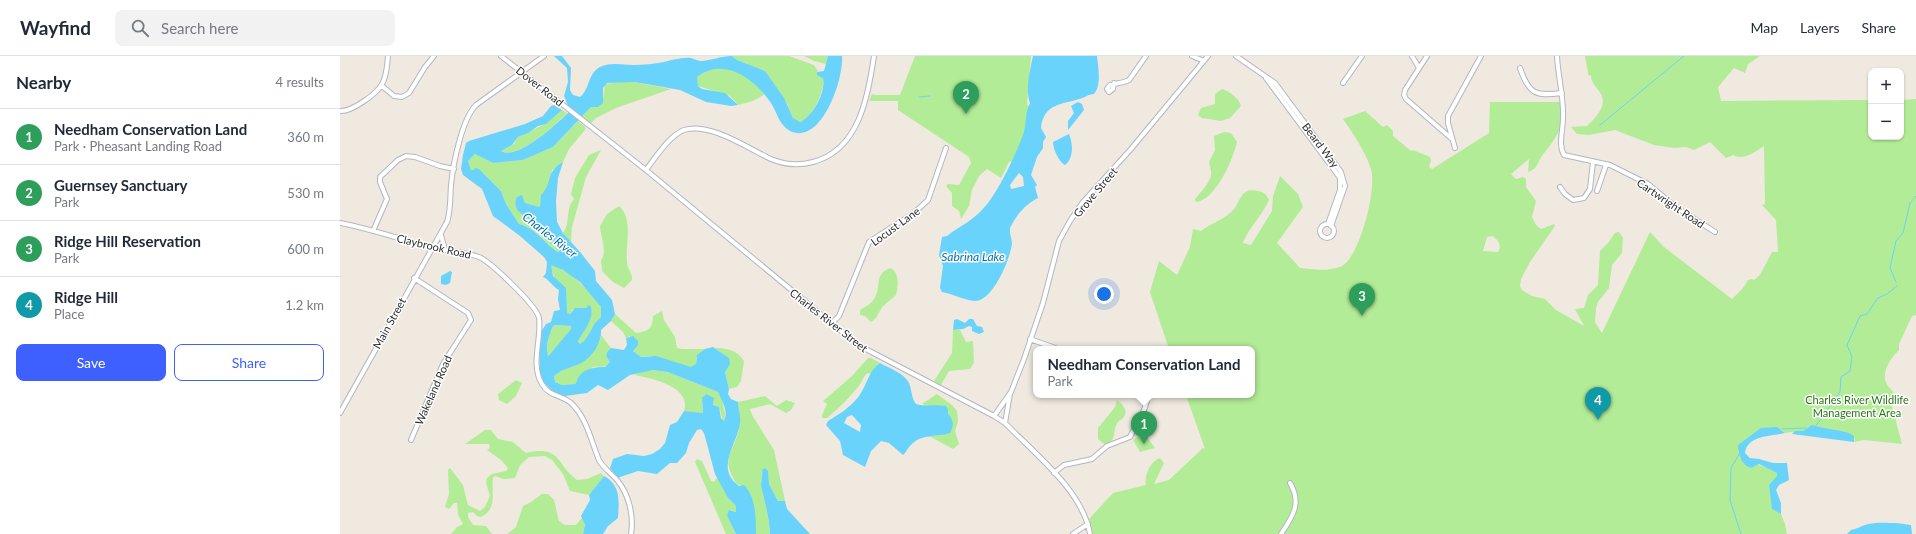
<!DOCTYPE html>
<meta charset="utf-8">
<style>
:root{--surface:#fff;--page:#f2f2f3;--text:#1f2937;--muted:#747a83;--line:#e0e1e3;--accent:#3e60ff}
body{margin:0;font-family:Lato,sans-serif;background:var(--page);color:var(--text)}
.controls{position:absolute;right:12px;top:12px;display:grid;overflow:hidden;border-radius:8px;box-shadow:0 1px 3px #0004}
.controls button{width:36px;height:36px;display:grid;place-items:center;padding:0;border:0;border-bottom:1px solid var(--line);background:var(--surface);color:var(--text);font:20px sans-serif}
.you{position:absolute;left:764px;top:238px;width:14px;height:14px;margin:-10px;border:3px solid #fff;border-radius:50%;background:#1a73e8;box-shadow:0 0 0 6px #1a73e833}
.badge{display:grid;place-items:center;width:26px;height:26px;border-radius:50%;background:var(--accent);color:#fff;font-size:13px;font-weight:700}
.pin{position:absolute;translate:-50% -33px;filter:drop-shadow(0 1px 2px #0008)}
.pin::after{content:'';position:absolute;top:21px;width:14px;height:12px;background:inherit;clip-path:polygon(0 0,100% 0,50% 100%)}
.popup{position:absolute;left:693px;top:290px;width:222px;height:52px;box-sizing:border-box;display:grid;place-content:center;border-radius:8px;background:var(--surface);filter:drop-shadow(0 1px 3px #0005);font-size:13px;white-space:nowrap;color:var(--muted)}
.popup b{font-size:15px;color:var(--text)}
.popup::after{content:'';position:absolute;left:50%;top:100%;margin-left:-8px;border:8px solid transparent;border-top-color:var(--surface)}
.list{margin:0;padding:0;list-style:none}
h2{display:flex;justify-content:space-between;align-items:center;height:52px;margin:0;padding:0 16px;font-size:17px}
h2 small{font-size:13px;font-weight:400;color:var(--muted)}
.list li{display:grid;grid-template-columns:26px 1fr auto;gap:12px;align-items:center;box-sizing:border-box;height:56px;padding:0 16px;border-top:1px solid var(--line)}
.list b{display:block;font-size:15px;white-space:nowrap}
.list p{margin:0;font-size:13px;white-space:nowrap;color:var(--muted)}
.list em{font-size:13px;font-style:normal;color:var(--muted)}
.actions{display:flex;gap:8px;padding:12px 16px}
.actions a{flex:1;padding:9px 0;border:1px solid var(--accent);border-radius:8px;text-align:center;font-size:14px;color:var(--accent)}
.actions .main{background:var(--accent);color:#fff}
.icon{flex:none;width:22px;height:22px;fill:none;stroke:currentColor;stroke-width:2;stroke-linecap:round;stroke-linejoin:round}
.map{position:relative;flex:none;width:1576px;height:478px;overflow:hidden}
header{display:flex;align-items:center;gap:24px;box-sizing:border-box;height:56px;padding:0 20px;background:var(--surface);border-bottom:1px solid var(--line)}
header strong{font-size:19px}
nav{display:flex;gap:22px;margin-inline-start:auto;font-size:14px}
.search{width:280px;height:36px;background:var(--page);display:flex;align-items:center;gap:10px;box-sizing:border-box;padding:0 14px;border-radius:8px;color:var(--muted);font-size:15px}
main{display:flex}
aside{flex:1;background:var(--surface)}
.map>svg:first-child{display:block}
.green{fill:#b3ec97;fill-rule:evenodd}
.water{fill:#69d3fc;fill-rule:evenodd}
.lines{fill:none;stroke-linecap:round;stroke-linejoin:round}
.stream{stroke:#69d3fc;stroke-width:1}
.minor-casing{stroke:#b3b6c2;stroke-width:6}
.minor{stroke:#fff;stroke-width:4}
.labels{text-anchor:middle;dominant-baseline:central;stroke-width:3;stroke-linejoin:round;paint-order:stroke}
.street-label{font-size:11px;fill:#2e2e2e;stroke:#fff}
.park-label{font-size:11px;fill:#267613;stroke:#fff}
.water-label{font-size:12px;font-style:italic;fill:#0071b0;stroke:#fff}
</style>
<header>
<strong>Wayfind</strong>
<div class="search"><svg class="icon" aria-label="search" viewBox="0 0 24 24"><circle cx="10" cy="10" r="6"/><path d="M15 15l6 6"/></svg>Search here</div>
<nav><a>Map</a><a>Layers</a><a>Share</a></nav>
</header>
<main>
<aside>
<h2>Nearby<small>4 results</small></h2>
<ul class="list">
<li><span class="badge" style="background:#2e9e5b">1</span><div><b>Needham Conservation Land</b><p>Park · Pheasant Landing Road</p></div><em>360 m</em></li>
<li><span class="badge" style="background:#2e9e5b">2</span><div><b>Guernsey Sanctuary</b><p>Park</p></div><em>530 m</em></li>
<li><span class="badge" style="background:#2e9e5b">3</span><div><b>Ridge Hill Reservation</b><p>Park</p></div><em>600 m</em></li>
<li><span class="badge" style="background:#0f9aa8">4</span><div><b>Ridge Hill</b><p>Place</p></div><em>1.2 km</em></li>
</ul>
<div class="actions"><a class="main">Save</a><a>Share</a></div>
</aside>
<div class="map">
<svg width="1576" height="478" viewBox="0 0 1576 478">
<rect width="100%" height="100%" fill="#f0e9df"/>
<path class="green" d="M392,0H449L474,9L478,15L477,16L483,21C486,33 471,66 458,66L453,62L447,48L425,15L397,4Z
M464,0H488V1L486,8L474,5Z
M575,0H691L687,48L690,52L684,80L673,105L669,106L661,122L647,113L639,120L632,134L629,150L621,163L619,155L612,150V137L606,130L608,128L619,129L631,107L629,101L558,54V45H529L532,38L534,39H560Z
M1245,0H1420L1408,8L1405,17L1394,12L1378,31L1381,45L1531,44V81H1561V44L1576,43V259L1572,260L1559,288V294C1551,302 1539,318 1548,330C1551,334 1555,337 1558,342L1557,345L1551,346L1562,388L1524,384L1514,386L1515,383L1452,376L1445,377L1442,374L1413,382L1400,399C1412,407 1424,411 1438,416L1439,420L1431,428L1433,454L1440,456L1445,468L1447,478H753L749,463L773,437L806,429C804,420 810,405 820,402L824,407L814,428L829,424L863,392L865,393L846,339H912V293H829L810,236L819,205L837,219L850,191L853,173L861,175C870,168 881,165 890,157C902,148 898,130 918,135C924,136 927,139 929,144C922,160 909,171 903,187L911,189L932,155L933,140L940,120L958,138L963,151L937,187L960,212C972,213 990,216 1002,210C1020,200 1037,133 1031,113C1025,95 1014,79 1003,63L1025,55L1043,71L1047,69L1053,75V80L1071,95L1073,94L1090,101L1091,105L1089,111L1092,113L1149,77L1150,46H1221C1223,74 1219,78 1202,100C1196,108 1199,112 1188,116L1189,103L1171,118L1176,123L1183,121L1186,123V131L1196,145L1192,161L1196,169L1201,173L1214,168L1215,170L1190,206L1181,223L1180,230L1182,234L1192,240L1205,243L1216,254L1244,270L1235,253L1244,252L1248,239L1258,229L1260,195L1268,187L1275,177L1279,176L1283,182L1282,197L1272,209L1269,232L1258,246L1256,252L1255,266L1262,277L1310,176L1324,191L1392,243C1398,237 1405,231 1408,224L1411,223L1414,224L1420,219L1432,196H1438L1436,164L1422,149L1425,148L1424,90C1415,96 1403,105 1393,99L1386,102L1370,86L1354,94L1346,91L1334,92L1314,89L1275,74L1249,79L1237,78L1231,71L1247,70C1254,63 1268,50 1261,38C1257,31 1251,28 1251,19L1249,20L1248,17ZM1152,180C1159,184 1162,190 1158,196L1143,195L1147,181Z
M378,10C395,12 416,23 424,39L413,45L398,49L390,40L358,30L356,21L363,16Z
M290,25L331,33L276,52L256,62L250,68L242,61L251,51H258L263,43L265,28Z
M882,33C889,35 899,42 901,50L890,62L881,65L862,62L858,59L861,52L875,48V38Z
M222,54L227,57C216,69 178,104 161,95L174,88L178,81L207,67Z
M238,65L245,71V74L229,93L223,106L212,114L207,133L202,137L200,151L185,147L182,139L190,163L198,168L220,195L218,196C205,187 196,172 179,168L166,148L161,135L142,116L131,114L128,105L135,98L153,107L183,104L213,91Z
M884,76L891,77L897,86C893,103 876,144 856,146L855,143C860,137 873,124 871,115C871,112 869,109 869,106L875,94L874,80Z
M261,94L246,121L232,171L231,186L223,177C231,167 225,153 234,143L231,138L235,122L249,99Z
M279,150C294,163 285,189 287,206C287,213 293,217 292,224L284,232L273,226L262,215L261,204C268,197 260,179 260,170L267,158Z
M210,209H213L233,220L247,234L261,251V261C251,268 250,282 240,288L238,285C246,271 250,268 246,252L233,253L230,258L227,257Z
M551,212C560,218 558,230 556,239L542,251L536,262L531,266L525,260L520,259V254C527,249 532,249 536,239C541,230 534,217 551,212Z
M322,255L324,264L335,281L337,292L342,293H365L356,302V308L354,311C336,313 323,296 301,301L293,295L294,292L290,280L286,282L283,276L271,265L275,258L296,277C308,276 313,272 313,260Z
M216,269L231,270V273L219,289L207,300C206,289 208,281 213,270Z
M613,274H620L626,286L633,285L634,307L630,313L609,315L601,329L594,325L612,297Z
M261,279L271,292L267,296L266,300L270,306C265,313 260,310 253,311L235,328L222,329L215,326L214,320L219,316L227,312L260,285Z
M375,292C387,292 397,294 404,305L401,325L397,331L389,333L385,316L386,300Z
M528,302H531L540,307L530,318L527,317C523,321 522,326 518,331C509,342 498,353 487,362H482V359L487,348L483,345L512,320Z
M313,314L328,316L378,336L382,343L386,363L383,365L380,354L373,348L374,343L362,346L363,357C360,357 348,356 344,355C352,330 310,322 294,319L303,315Z
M176,324L182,327L176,340L167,348L159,344L158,338Z
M597,338L612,349L617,355L618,365L615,375L619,388L613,393L589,380L604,379L608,353L606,350C598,350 589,351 582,348Z
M425,340L437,350L446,344L455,347L451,354L446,357L430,348L410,353L412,359L434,394L445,445H438L429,428L428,418L422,414C423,419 421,425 421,430C425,446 429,461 430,478H416V471L402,430C397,429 395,426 393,422C382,402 393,395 398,377C401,366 398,356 398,346Z
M777,344C783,348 789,356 783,362C782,364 779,364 778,366C772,373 778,387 764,388L758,383V372L775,351Z
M145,374H151L158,383L173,386L186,397C222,389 215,408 237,424L247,423L261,417L264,420L249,439L230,435L223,418L212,404L205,400L189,401L180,409L175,422L164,423L155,420L153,422C151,436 158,453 141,461L137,460L133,456L128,457V461L133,469L146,470L152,478H111L117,471L123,468L118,459L117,447H114L109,453L105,451L109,438L108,414L110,412L123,429L128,449L140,455L145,451L150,440L146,427L147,422L152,418L166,415L168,412L161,404L147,394L150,392L149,388H125Z
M804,377L815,392L800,396L793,384Z
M357,403L362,405L371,425L374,426L377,422L379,424L388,442L396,450V456L391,454L387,460L396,478H386L355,406Z
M202,438H208L214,444L219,465L225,469H236L242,462L245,469L243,478H167L176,471L183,450L191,446Z"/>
<path class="water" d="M214,0H222L231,12L230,34L233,39L240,41C250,33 248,17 260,11C271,6 282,9 293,9C303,9 314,8 324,6C332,4 342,1 351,2C355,3 358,5 362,5C373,4 381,0 392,0L397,4L425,15L444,42L453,62L460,66C473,60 486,36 483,22L477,19V16L484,15L488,0H502C504,22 482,90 450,75C439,69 437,56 431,47C415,23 384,0 357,21L358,30L362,33L385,37L398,49L391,50L366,46L340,34L295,26L267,27L263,32V47L258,51H251L213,91L183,104L153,107L135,98L128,105L131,114H134L135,112L139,113L161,135L166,148L179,168C196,172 204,187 218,196L220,195C213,186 206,176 197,168C189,159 170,158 177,141L182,139L185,147L200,151L201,139C214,126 204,117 223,106L218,122L216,145L217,166L223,177L241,197L255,215L256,225L272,244L275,258L271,265L261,274C262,288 250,304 237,309C228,312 221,314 214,320L215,326L222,329L235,328C238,325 237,322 240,319C246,312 256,311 265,311L270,306L266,300L267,296L271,292L284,294L287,289L286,282L293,280L298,285V289L293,295L301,301L316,300L351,311L356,308L357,299L365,293L373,291L389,302L390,308L385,316L389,333L388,338L391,343L398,346C398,353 401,360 400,367C398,387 374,412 399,430L404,429C416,441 416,462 416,478H396L387,460L389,454L396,456V450L388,442L375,418L364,377L361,373L357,374L349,387L346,397L337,407H330L317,418L298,415L277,422L270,412L273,403L287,398L304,400L312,398L320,393L325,387L330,369L337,366L344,355L363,357L362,342L366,338L374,342L373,349L379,351L381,362L384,365C389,357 382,344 378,336L328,316L313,314L290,319L268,334L258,329L247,337L225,340L216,338L204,327L200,320L199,279L206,268L211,266L214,255L220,254L218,243L219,234C212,230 210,224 203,221L206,217L207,206L204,201L180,180L153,160L142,133L123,119L121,113L123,99L126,87L129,85L185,68L203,60L211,50L214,49L222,54L206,68L198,70L188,77L178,81L172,89L161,95C178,105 219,66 230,55L224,40L228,26L227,12ZM211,209L223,214L240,226L261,251V261C251,268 250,282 240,288L238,285C244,275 254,263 251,251L249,249L246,252H235L230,258L227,257L226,232L213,220ZM216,269L231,270V273C223,282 216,292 208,300C205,289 209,280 213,270Z
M693,0H757C758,11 762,29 754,38C748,38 745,42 739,43C721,49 704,47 701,72L706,81L703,86V92L697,101L691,119L697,129L695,131L698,142C686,148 677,158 671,170C668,175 672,182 672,188C670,203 653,245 635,245C624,244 613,238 602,236L600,232L603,210L599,199L602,181L607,180C617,172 630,166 640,156C657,140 674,102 683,79C687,67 684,60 690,47C685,34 690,14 693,0ZM679,117L683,121L684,130L671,133L670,129Z
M738,46L742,48L744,54L728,74V65L734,57L731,50Z
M729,78C733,87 734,102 725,109C719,106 713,93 713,86Z
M110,215L112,216L110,227L106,229L101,228V220Z
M617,263L625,267L629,263H633L637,270L642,271L644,276L639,278L632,275V271L629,270L623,273L613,274L614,264Z
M540,307C550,313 563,316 569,327C572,334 571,341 576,348C585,351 596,348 606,350L608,353V358C614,364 614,370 610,377C596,382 582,377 571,389C567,392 567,396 563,399L549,387L541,385L531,395L525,411L503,399L500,385L486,369L488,365C499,358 510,352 519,340C527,329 529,314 540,307ZM512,359L521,369L520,376L504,367L507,361Z
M1472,369C1483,373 1507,374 1514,380V386L1452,378L1455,375H1463Z
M1437,371L1445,377C1432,380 1407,379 1405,397L1410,402L1419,403L1433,407H1447L1449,424L1439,429L1436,434L1441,447V458L1432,453L1429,429L1437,420V417L1419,408L1411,412C1401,409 1399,399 1398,389L1421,372Z
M425,412L428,415L429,428L438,445H445L447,453L470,478H430C429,460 425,447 421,430C421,425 423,419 422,414Z
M264,420C281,429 279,445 278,462L268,470L263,478H243L245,469L241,460L250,444L249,439Z
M1556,467L1571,469L1572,478H1507L1511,474C1518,473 1522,469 1529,468C1538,466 1548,467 1556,467Z"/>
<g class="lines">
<path class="stream" d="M579,41L590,40
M1260,69L1344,0
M1556,226L1550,212L1556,185L1563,177L1570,147L1576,140
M1475,371L1500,336L1501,321L1510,315L1512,301L1507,289L1520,260L1527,258L1538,242L1547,238L1557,230
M1442,373L1466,372
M1400,397L1391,412L1390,444L1401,478"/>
<defs>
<path id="minor" d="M161,0L306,114L518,289L654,360L665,367C694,397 743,435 750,478
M852,0L864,5
M896,0L935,27L1001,116L1005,130L991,170
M1072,0L1079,12
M1087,0L1065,34L1064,39L1066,43L1112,83
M1217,0C1218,21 1224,41 1223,62C1223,74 1218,89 1224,99L1270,109L1308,128L1336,151L1375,176
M1180,12C1189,39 1196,40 1222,37
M926,22L1000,122V134L988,168
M774,27L773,33L769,36L767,33L770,29C776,27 784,27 789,24L806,0
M1003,27L1022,0
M42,30L54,40L62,41L69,37L85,11L94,0
M0,55C11,56 37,38 42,28C47,20 47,9 48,0
M1115,92L1108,67V60L1141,0
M306,114C315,102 330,79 344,74C370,66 407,92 431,103C445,109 458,110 473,106C519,94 528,41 534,0
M1220,131L1225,138L1233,144L1244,142L1250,133L1253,106
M1257,135L1266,109
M0,167C32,173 62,184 94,192C108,195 132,196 143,203C155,211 197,250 199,262C202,283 190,308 202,328C208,340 222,339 231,347C247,362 251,385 259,404C263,412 271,417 277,424C289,438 294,460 291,478
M980 175a7 7 0 1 1 14 0a7 7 0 1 1-14 0Z
M33,175L47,143L40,126V121L58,104L66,100L75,101L100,110L114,113
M101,179L105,194
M491,268L499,260L529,186L574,157L588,144L606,92
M690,283L718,293
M0,357L107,166C111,154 110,141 111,129C113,108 122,63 136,49L204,0
M654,360L671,336L684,303L703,247L719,185L730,165L743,146L791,93L868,0
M665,367L670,338
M71,384L103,308L131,264L128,257L74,222
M714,417L724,409L752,403L767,390L790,381L804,354L809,339
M733,478L748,468
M941,478C953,460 962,447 950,427"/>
</defs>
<use href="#minor" class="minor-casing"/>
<use href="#minor" class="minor"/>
</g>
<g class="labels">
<g class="street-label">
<text transform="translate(200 30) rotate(38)">Dover Road</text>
<text transform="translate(981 89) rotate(53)">Beard Way</text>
<text transform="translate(755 136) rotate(-50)">Grove Street</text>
<text transform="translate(1331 147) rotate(34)">Cartwright Road</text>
<text transform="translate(555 170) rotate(-36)">Locust Lane</text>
<text transform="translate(94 190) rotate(13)">Claybrook Road</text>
<text transform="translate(489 264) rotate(38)">Charles River Street</text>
<text transform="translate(49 267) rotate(-61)">Main Street</text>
<text transform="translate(93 334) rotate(-66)">Wakeland Road</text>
</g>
<g class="park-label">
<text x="1517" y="343">Charles River Wildlife<tspan x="1517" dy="13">Management Area</tspan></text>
</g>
<g class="water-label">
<text transform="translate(210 179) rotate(38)">Charles River</text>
<text x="633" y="200">Sabrina Lake</text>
</g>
</g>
</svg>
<div class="controls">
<button>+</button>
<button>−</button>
</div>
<div class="you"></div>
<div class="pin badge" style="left:804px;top:388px;background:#2e9e5b">1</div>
<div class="popup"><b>Needham Conservation Land</b>Park</div>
<div class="pin badge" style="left:626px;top:58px;background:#2e9e5b">2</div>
<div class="pin badge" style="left:1022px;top:260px;background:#2e9e5b">3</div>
<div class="pin badge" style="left:1258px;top:364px;background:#0f9aa8">4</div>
</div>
</main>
